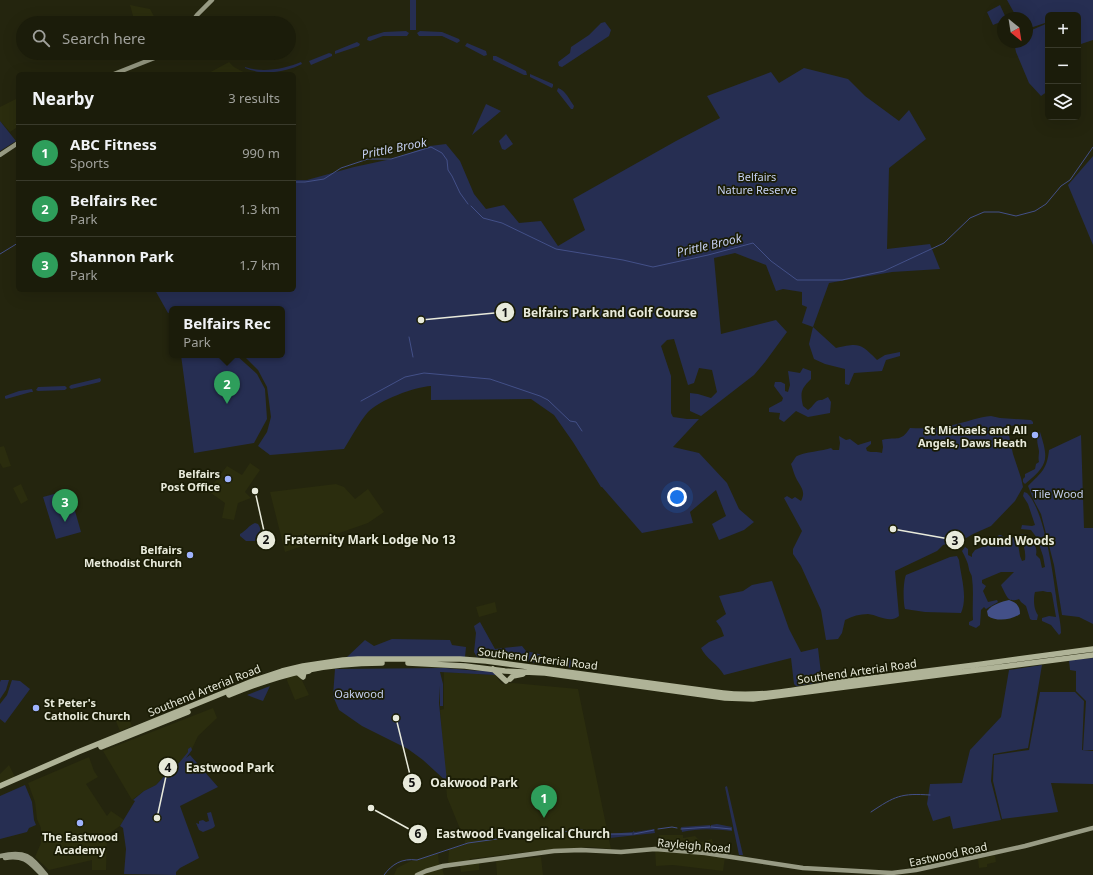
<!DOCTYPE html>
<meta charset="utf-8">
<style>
:root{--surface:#1b1c0a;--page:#242513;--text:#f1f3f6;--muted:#a0a19c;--line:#393a2b;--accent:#7c3aed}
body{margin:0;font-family:"Noto Sans",sans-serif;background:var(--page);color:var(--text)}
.controls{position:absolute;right:12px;top:12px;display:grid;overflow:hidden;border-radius:6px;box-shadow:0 4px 16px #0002}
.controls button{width:36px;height:36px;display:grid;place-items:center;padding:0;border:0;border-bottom:1px solid var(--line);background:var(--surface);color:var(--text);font:20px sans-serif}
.compass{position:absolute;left:997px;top:12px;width:36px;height:36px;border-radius:50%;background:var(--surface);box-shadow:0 4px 16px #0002;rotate:150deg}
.you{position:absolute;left:677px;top:497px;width:14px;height:14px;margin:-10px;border:3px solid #fff;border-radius:50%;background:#1a73e8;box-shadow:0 0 0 6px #1a73e833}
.badge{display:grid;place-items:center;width:26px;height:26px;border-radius:50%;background:var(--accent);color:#fff;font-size:13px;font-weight:700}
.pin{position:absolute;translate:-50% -33px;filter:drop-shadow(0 1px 2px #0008)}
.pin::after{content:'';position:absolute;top:21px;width:14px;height:12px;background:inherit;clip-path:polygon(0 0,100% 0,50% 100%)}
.popup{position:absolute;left:169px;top:306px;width:116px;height:52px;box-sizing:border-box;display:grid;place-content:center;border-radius:6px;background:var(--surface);filter:drop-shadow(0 1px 3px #0005);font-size:13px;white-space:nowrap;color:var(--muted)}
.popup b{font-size:15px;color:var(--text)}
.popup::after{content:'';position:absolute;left:50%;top:100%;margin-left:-8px;border:8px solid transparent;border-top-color:var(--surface)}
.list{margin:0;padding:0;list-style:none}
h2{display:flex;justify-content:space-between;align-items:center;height:52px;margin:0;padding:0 16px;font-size:17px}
h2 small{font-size:13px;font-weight:400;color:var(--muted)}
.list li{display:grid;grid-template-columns:26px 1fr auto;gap:12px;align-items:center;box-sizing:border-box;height:56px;padding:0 16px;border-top:1px solid var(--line)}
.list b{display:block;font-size:15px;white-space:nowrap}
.list p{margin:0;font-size:13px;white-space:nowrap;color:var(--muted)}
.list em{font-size:13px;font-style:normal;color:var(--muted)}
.icon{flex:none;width:22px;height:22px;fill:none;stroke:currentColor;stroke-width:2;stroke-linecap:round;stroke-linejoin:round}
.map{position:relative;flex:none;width:1093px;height:875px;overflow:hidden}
.search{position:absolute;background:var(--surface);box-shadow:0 4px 16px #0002;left:16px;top:16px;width:280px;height:44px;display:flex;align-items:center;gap:10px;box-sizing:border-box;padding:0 14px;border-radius:22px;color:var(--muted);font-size:15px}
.panel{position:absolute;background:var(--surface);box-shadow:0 4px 16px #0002;left:16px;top:72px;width:280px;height:220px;border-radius:6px}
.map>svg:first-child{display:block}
.built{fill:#2b2d0e}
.green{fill:#262e52}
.water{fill:#435088}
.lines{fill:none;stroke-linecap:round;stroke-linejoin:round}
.stream{stroke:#435088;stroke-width:1}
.primary{stroke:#989b84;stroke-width:4.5}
.highway{stroke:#afb397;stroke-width:5.5}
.poi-dot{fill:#9fb3fd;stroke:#1a1c05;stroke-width:1.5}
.labels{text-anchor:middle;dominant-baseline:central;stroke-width:3.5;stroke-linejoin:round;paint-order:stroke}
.park-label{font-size:11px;fill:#c5d0f2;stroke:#1a1c05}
.poi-label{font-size:11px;font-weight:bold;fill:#e8eadb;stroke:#1a1c05;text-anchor:end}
.street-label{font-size:11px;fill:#e8eadb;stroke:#1a1c05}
.water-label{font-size:12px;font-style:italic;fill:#c5cff2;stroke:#1a1c05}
.leader{fill:none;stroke:#e8eadb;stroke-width:1.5}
.callout-dot{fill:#e8eadb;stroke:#1a1c05;stroke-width:1.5}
.mark-label{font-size:12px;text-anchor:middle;font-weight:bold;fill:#111}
.callout-label{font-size:12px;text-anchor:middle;font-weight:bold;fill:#e8eadb;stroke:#1a1c05;stroke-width:3.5;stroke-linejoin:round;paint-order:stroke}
</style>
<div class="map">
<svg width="1093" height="875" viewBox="0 0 1093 875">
<rect width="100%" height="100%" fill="#24250e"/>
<path class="built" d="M130,5L150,9L157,22L135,23Z
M229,62L234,67L247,74H207Z
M18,98V131L16,128L10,132L0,121V107Z
M4,446L11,466L3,468L0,463V447Z
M250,463L260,470L245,492L251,498L238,503L234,520L222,518L225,503L208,491L227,466L242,475Z
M21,484L28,500L21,504L13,488Z
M336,484L344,487L355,499L368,489L384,512L368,523L285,552L270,492Z
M495,602L497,612L479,617L476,607Z
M444,672L495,675L502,684L513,683L578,689L611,849L591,847L536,851L469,859L479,863V870L461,872L460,866L442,868L444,875H394L397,868L411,861L438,853L439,864H448L449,849L465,845V841L447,797L440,710L444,709Z
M299,674L309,695L295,700L286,678Z
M213,708L217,718L198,736L191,751L180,764L172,768L156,785L144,791L132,800L103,751Z
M125,713L128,717L132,726L120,731L115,719L121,716Z
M89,757L94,771L98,777L86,784L107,816L111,811L124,820L120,826L107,835L106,870H92V860L49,870L35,857L41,843V828L37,819L35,802L28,783Z
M9,765L15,777L0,784V774Z
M659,835H683V838L695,836L701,842L712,839L716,855L725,857L723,871L673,865L656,866L655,850H662Z
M995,855L996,862L987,864V867L979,868L978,859Z
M541,857L543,875H497L496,861Z"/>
<path class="green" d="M410,0H416V30H410Z
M1007,0H1093V40L1078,45V15H1048V22L1027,29V18H1017Z
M1000,5L1006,18H1003V21L993,25L987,12Z
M605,22L611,30L609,36L562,67L559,66L558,62L570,53L571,47L589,35L601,23Z
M1048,23V91L1041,96L1029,83L1016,52L1014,42H1027V32Z
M406,31L409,33L407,36H383L370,41L367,40L368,37L384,32Z
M420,31L442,32L459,39L460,41L457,43L442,36H419L417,33Z
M357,42L360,44L359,46L335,54V51Z
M467,43L486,51L487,55L484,56L467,47L465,46Z
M329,53L332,54V56L311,65L309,61Z
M493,56H496L526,71L527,75H524L493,60Z
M301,62L302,64C286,72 263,76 245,68V67C263,73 284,69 301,62Z
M804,68L848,79L865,96L899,121L909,110L926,139L889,168L887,249L930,244L940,269L892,272L829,283L813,327L836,348C859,343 860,343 877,360L885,355L900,352V356L886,360L882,371L854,373L849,385L845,384V369L825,364L814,359L809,344L813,327L802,323L807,307L802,305V292L783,289L776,291L766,265L735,253L714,258L721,334L776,320L787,332L765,362L754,375L701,416L690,411V393L698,394L711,398L717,392L712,370L699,368L694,383L688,385L674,339L667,340L661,346L671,376V413L673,417L687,419H699L673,447L699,453L727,483L739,509L754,522L744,530L719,540L712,524L726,516L716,490L690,512L693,523L642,533L602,487H601L573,442L554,415L531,399L431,400V386C414,387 380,400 368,412C360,421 351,438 344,449L270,455L258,446L267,432L271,417L267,387L258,370L243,355H282V309H172V312L168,313L155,290H294V180H307L354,167L396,158L430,146L446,144L460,161L474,194L486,209L504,205L519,223L541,221L558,246L585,230L573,199L676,141L720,118L707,96L771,72L779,83Z
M530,74L553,84V86L552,88L530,77Z
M558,88C566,91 569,99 574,106L573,109H571L557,91Z
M486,104L501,111L472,135Z
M0,121L16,141L0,151Z
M506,134L513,144L505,150L502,149L499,141Z
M1093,156V245L1068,185Z
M181,355H236L257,374L265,389L267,419L254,443L194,453Z
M803,368L811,371V379C801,389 800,392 803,406L808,410C814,406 815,399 822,400L828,397L831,402L830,413L808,417L796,411L784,422L779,419L780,413L769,412V408L782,401L783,398L774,386L775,382H781L785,384V391L788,392L790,385L788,371L800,373Z
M100,378L101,380L100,382L71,389L69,387L71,385Z
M65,386L67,388L65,390L38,391L36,390L38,387Z
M32,389L33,392H31L6,399L5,398V396L19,391Z
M991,416L1000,418L1031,420L1033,422V424L1007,426L1013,454L1021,478L1023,487L1015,501L991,526L973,534L956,544H947L943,545L937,551L895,571L899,616C890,624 878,615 868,614C860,614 852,616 845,620L842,633L838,639L826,640L821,610L801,566L793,554V549L802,531L784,498L787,496L792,499L795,497L801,501C806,492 801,487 797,480C794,475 793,469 791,464C793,462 795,457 797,456C804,452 823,451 831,448L833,450H839L840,443L839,436L846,440L850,439L858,445L871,441V444L866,448L867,451C872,453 877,451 882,453L883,447L882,440C898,436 900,443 910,428C926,429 942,428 957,424C969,421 979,417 991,416Z
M1040,432C1049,460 1048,465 1025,484L1023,482V479L1025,477V474L1035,469L1036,464L1039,462C1038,458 1039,455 1039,451C1038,445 1035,438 1040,432Z
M1081,435L1084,528H1093V624L1079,617L1062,615L1054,565L1041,514L1034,501L1028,486C1042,472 1047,469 1049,450Z
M69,490L81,532L56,539L43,497Z
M1024,492L1027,493C1044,509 1053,573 1056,596C1057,609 1061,621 1061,633L1059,635L1051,625L1042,621V618L1049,616L1056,617L1052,594L1051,592H1047L1043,591L1035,592C1033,599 1034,610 1038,615L1037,620H1032L1030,619L1026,606L1021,602L1019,599C1017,600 1011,601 1009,599C1007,598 1002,587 1001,585L1014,572H1001L982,580V583L986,586L983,591L988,602L997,600L998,602L986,609L984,607L981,610L980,625L976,628L969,625V622L973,620C972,606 974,592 972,578C972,574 969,572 969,569C968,562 965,557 962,551L965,547L968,549V555L972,557V554L975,550L982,547L999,535H1001L1005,538L1012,537L1017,538L1020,556L1022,561L1025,560C1026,552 1024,544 1019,537L1020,534L1028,535V540L1030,542H1033C1036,547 1037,549 1036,555L1040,559L1042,568L1045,567L1043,556L1037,538L1031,530L1021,529L1022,525L1032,526L1035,525L1028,504L1023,496Z
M255,523L258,524C263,531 259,535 255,541H246L240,536V534C246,531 249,525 255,523Z
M957,556L959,560C961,577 968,597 961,613L925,612L905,609C903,602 903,582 906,575L950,557Z
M772,581L789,629L801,652L818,648L822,682L796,686L794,684L791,658L724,675C718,664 706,659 701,648L709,642L724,636L721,628L716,621L726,614L719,596L743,591L752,585Z
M480,622L495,649L522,646L526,651L539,654L546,658L570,659L573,668L502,658L477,657L474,652L476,633L474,626Z
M392,639L450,640L452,645L466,647L465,657H347L365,640L374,646Z
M1093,658V750H1083L1086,701L1076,691V671L1070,670L1069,660Z
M1042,665L1028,748L993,754L991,781L1001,820L953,829L950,816L933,821L927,804L930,784L962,783L970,750L1001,717L1009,670Z
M445,668L479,671C485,668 491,669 496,674L495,675L440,672L443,684V706H440V686L439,703L447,782L423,760L408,749L362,726L339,710L333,696L335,669Z
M1,680H9L6,690L0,699V682Z
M12,680L20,681L30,689L5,723L0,719V704L7,695Z
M270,686L263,701L247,695Z
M1040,692H1075L1084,701L1082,750L1093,751V784L1051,783L1058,812L1002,819L993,781L994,755L1029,750Z
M191,747L192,750L186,758L190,755L218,787L180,806L199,858L180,868L176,872V875L124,874L126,849L123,828L120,826L135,801L133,800L144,791L156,785L172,768L179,763L188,752V749Z
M25,785L32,802L34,820L36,825L29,828L27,832L0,839V796Z
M727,786L743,855H739L725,787Z
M211,812L215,826L213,828L203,832L199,830L196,823L199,824V821L203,820L206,822L209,821L207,813Z
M717,824L732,827V831C715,829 699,828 682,832L681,827L710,825V828L711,825Z
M654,829L655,833L610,838L609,834L633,832V831L635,832Z"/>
<path class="water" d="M1009,600C1017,603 1020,606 1020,614C1011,620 997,622 988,616L987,611C993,604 1001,602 1009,600Z"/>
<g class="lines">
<path class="stream" d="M294,182H305L324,179L341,168L368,159H391L431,147L442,153L447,160L448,170L452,176L460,193L468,204
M471,206L483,218L502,223L556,249L623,260L653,267L708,255L753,243L771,261L797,280H842L884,271L944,243L970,218L984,212H999L1016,216L1035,211L1046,204L1061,186L1070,180L1093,147
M0,254L18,243
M409,337L413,357
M361,401L405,377L424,373L490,379L540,396L548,400L570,421L576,422L582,431
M871,812C895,796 901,793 930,795
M711,827L731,829
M658,829L672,827L677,828
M681,829L710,827
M542,834L581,830L602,834H632
M634,834L654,830
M384,875C392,864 402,858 417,860L468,843L497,839"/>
<path class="primary" d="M191,23L197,15L212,0
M114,74L167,53
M0,155L18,143
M0,856C25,850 31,856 46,875
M5,858C25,855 29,862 42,875
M417,875L426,871L443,866L554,851L581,850L621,852L655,849L705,853L803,868L892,873L916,870L1025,846L1093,828"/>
<path class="highway" d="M408,663L465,666L505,671L545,673L725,698L753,699L1093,655
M493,669L506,681
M297,672L303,677L304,672L309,671
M510,679L513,676L523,674
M229,695C283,673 324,663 382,663
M101,747L188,712
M0,786L78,752L255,680L282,671L303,666L343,660L358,659H460L486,661L723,693C765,698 807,687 849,681C930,671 1012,660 1093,649"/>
</g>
<g class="poi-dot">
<circle cx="1035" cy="435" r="4"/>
<circle cx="228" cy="479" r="4"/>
<circle cx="190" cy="555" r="4"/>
<circle cx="36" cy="708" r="4"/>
<circle cx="80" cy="823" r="4"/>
</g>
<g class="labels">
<g class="park-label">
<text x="757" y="176">Belfairs<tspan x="757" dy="13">Nature Reserve</tspan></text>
<text x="1058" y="493">Tile Wood</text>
<text x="359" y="693">Oakwood</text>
</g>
<g class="poi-label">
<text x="1027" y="429">St Michaels and All<tspan x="1027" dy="13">Angels, Daws Heath</tspan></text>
<text x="220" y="473">Belfairs<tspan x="220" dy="13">Post Office</tspan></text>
<text x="182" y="549">Belfairs<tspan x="182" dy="13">Methodist Church</tspan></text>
<text x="44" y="702" text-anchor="start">St Peter's<tspan x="44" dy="13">Catholic Church</tspan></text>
<text x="80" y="836" text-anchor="middle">The Eastwood<tspan x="80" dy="13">Academy</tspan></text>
</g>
<g class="street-label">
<text transform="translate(538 658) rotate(7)">Southend Arterial Road</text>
<text transform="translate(857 671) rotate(-8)">Southend Arterial Road</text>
<text transform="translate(204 690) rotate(-22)">Southend Arterial Road</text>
<text transform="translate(694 845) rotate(5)">Rayleigh Road</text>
<text transform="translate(948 854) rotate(-12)">Eastwood Road</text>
</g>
<g class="water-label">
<text transform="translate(394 148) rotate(-11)">Prittle Brook</text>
<text transform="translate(709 245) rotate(-13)">Prittle Brook</text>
</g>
</g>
<path class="leader" d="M421 320L505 312M255 491L266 540M893 529L955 540M157 818L168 767M396 718L412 783M371 808L418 834"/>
<g class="callout-dot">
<circle cx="421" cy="320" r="4"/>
<circle cx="255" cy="491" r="4"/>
<circle cx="893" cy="529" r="4"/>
<circle cx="157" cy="818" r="4"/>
<circle cx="396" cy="718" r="4"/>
<circle cx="371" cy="808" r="4"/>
<circle cx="505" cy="312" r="10"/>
<circle cx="266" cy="540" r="10"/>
<circle cx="955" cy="540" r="10"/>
<circle cx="168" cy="767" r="10"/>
<circle cx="412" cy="783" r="10"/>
<circle cx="418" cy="834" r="10"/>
</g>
<g class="mark-label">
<text x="505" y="317">1</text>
<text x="266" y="544">2</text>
<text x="955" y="545">3</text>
<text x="168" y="772">4</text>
<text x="412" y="787">5</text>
<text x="418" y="838">6</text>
</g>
<g class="callout-label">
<text x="610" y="317">Belfairs Park and Golf Course</text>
<text x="370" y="544">Fraternity Mark Lodge No 13</text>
<text x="1014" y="545">Pound Woods</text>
<text x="230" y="772">Eastwood Park</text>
<text x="474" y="787">Oakwood Park</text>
<text x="523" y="838">Eastwood Evangelical Church</text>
</g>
</svg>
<div class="controls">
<button>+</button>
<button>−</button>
<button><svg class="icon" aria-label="layers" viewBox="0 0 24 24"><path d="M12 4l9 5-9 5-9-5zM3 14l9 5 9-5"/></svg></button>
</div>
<svg class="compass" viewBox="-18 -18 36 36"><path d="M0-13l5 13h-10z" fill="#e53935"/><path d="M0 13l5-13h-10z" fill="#a0a19c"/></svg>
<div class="you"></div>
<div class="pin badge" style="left:544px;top:818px;background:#2e9e5b">1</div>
<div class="pin badge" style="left:227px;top:404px;background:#2e9e5b">2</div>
<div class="popup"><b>Belfairs Rec</b>Park</div>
<div class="pin badge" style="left:65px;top:522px;background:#2e9e5b">3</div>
<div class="search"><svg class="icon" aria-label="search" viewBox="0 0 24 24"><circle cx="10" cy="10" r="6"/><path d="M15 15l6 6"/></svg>Search here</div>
<section class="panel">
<h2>Nearby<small>3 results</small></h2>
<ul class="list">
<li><span class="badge" style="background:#2e9e5b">1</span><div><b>ABC Fitness</b><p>Sports</p></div><em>990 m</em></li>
<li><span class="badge" style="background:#2e9e5b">2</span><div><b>Belfairs Rec</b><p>Park</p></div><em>1.3 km</em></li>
<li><span class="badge" style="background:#2e9e5b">3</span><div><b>Shannon Park</b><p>Park</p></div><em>1.7 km</em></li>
</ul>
</section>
</div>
